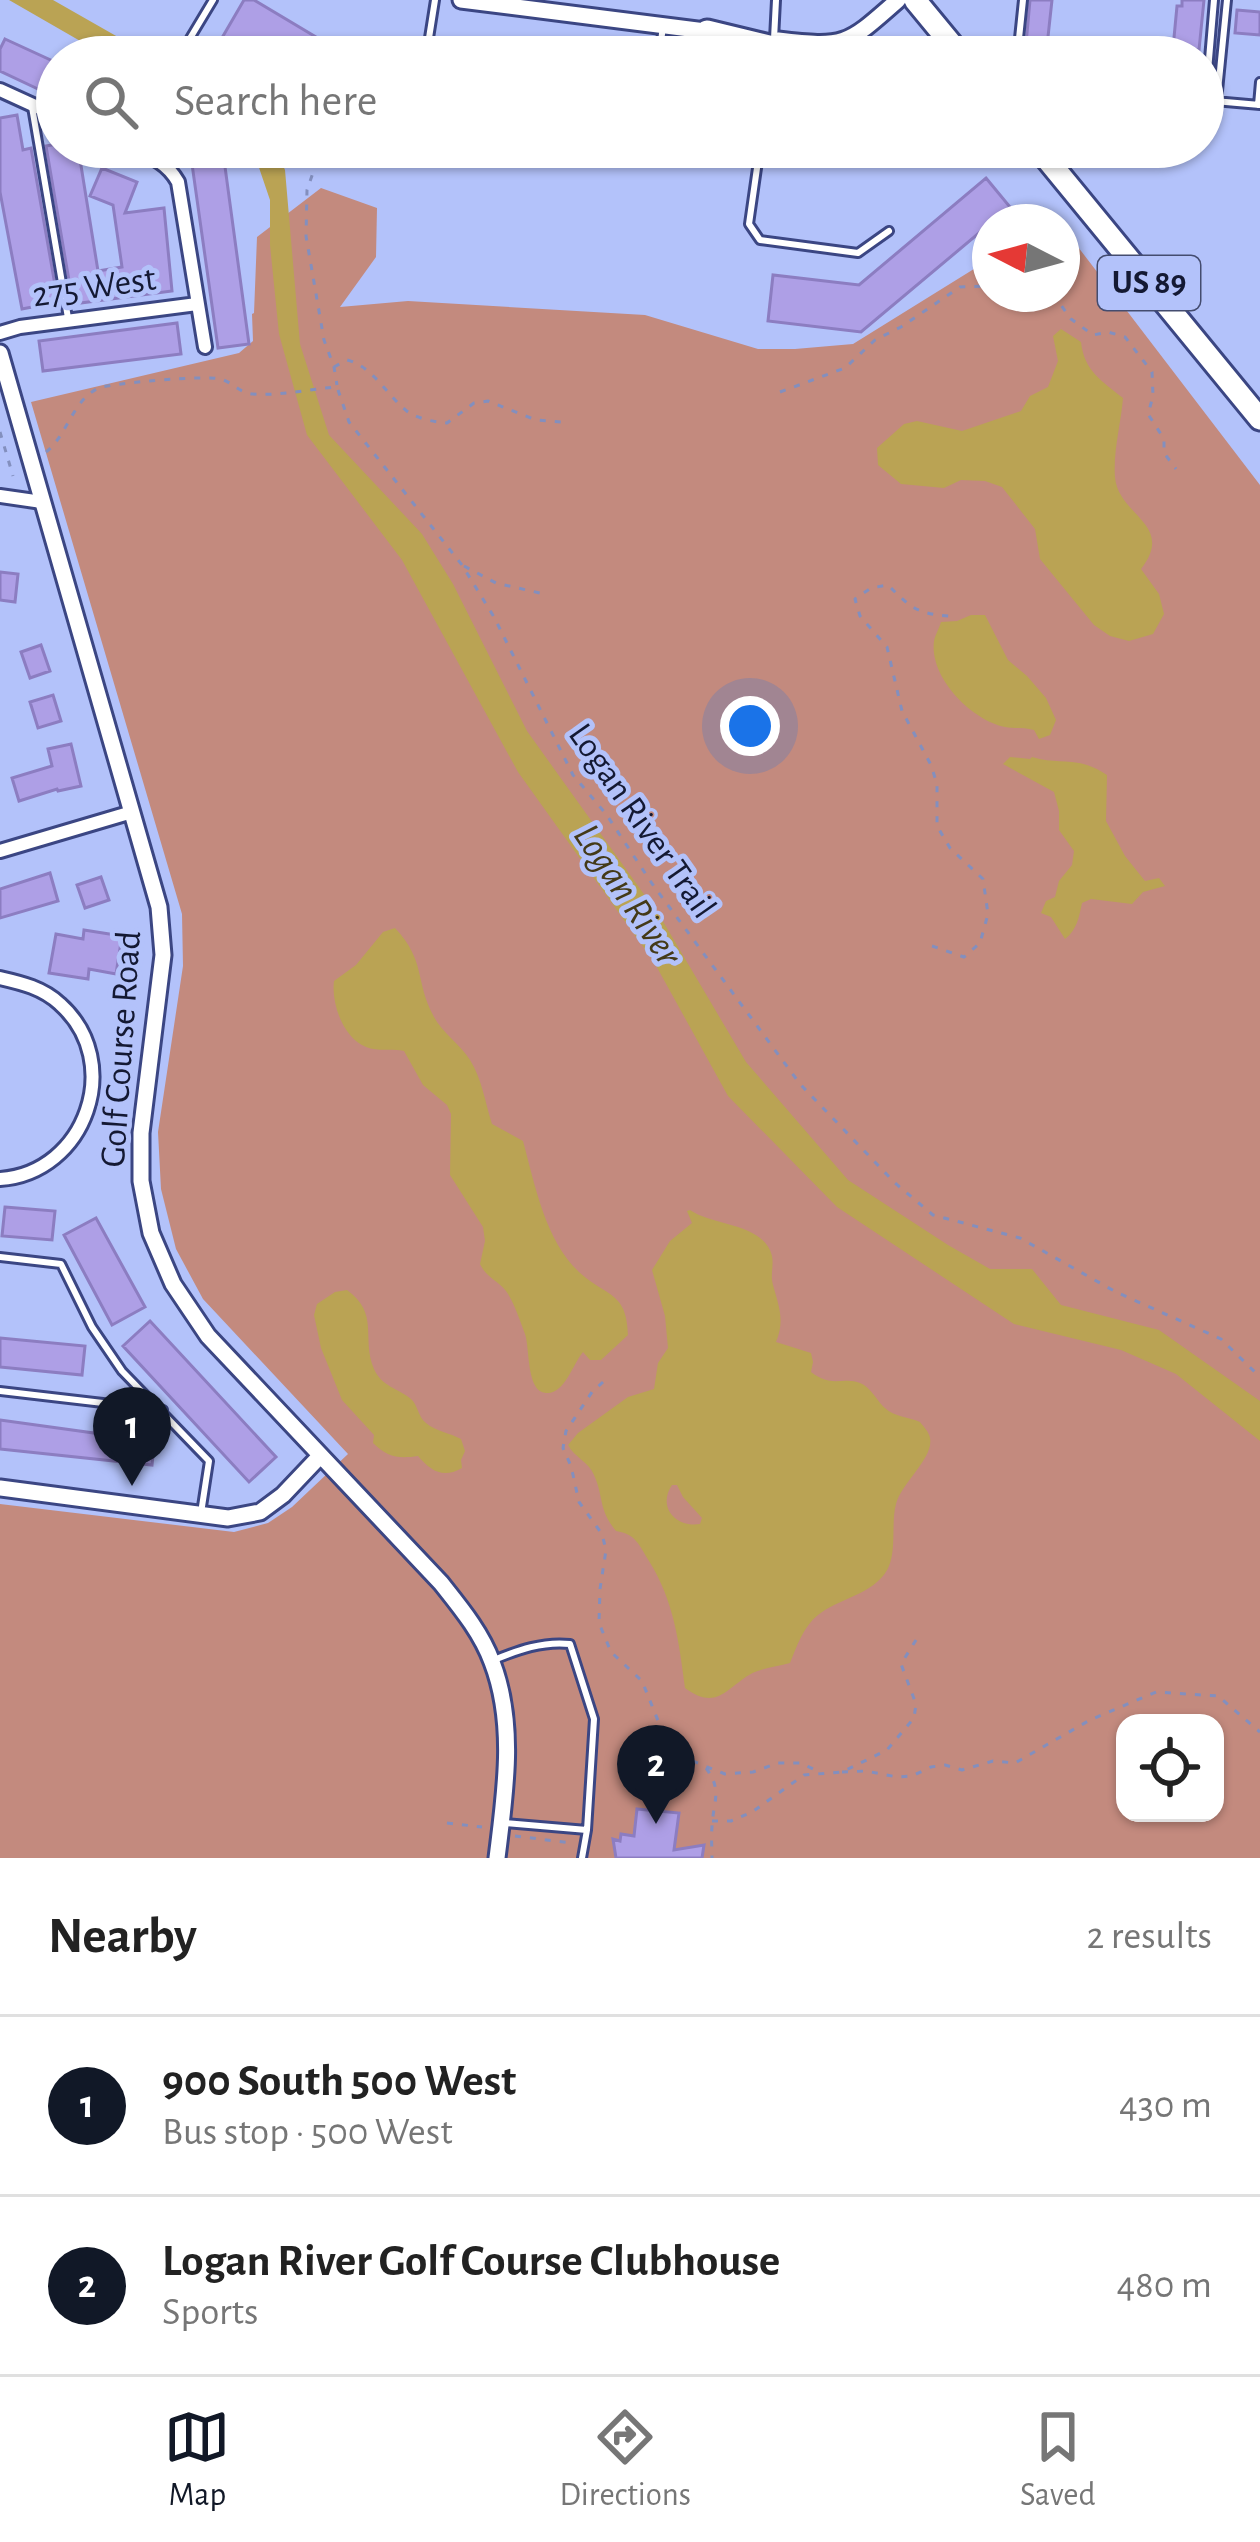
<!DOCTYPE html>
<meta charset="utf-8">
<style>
:root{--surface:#fff;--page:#f2f2f2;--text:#222;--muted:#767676;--line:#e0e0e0;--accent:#111827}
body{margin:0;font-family:"Alegreya Sans",sans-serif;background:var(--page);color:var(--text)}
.controls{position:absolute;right:36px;bottom:36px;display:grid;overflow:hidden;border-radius:24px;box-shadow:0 3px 9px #0004}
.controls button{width:108px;height:108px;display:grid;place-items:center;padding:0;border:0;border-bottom:3px solid var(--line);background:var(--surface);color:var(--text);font:60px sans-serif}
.compass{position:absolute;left:972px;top:204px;width:108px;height:108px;border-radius:50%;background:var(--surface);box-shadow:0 3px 9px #0004;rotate:276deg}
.you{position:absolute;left:750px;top:726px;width:42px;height:42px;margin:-30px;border:9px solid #fff;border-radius:50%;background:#1a73e8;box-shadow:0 0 0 18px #1a73e833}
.badge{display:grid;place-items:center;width:78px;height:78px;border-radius:50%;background:var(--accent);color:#fff;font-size:39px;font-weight:700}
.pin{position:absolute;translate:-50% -99px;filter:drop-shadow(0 3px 6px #0008)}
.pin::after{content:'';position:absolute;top:63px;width:42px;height:36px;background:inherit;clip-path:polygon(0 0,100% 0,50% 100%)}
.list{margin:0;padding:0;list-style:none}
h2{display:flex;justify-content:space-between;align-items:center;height:156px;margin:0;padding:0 48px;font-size:51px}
h2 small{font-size:39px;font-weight:400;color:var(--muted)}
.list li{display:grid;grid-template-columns:78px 1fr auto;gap:36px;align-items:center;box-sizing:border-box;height:180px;padding:0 48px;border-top:3px solid var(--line)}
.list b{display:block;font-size:45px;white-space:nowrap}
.list p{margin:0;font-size:39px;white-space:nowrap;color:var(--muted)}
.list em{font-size:39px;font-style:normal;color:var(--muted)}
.icon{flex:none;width:66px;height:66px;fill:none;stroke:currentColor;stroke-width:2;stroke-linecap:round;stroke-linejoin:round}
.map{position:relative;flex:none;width:1260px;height:1858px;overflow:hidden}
.search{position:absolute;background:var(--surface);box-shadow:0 3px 9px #0004;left:36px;right:36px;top:36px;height:132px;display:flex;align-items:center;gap:30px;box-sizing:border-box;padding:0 42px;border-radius:66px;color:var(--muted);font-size:45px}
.sheet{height:516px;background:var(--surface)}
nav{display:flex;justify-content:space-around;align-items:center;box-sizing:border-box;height:168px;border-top:3px solid var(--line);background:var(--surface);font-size:33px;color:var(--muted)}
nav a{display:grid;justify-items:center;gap:6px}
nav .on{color:var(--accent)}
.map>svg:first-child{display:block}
.green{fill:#c38a7e;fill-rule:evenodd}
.water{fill:#baa354;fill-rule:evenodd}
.building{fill:#ae9fe6;stroke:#8c7dc1;stroke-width:3}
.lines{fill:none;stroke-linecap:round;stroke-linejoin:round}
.service-casing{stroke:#3b4683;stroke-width:12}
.minor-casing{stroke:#3b4683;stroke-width:18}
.tertiary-casing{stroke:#3b4683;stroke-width:21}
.trunk-casing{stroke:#3b4683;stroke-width:27}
.path{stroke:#838fbe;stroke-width:3;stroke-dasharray:6 9;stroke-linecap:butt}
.service{stroke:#fff;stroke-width:6}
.minor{stroke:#fff;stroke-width:12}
.tertiary{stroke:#fff;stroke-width:15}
.trunk{stroke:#fff;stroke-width:21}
.labels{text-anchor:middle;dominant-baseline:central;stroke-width:10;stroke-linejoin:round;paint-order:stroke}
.shield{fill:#b3c2fa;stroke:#444c6f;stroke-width:3}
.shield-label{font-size:33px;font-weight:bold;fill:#141933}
.street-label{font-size:36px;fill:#141933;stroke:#b3c2fa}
.water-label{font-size:39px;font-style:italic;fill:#443a18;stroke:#b3c2fa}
</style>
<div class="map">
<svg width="1260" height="1858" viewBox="0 0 1260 1858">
<rect width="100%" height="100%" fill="#b3c2fa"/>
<path class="green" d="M321,188L377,208L376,257L340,307L408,301L645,315L758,349H795L853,344L990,259V294H1062V226L1260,485V1858H0V1504L234,1532L268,1523L292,1507L348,1454L203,1299L176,1249L161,1189L158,1132L183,966L182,914L31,402L239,353L253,341L252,314L254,313L257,237ZM1125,1723H1215V1813H1125Z"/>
<path class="water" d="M9,0H53L153,57H108Z
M252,147H275L285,170L300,344L329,435L422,534L453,584L527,731L661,918L746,1062L848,1180L948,1245L990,1269H1032L1061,1305L1159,1330L1260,1401V1441L1176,1374L1121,1350L1014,1324L837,1207L728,1096L654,962L518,772L402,560L307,435L279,334L270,245V200Z
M1061,329L1081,342C1084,371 1102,381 1123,398C1121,423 1113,452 1115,477C1118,516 1176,524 1141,569L1159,594L1164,614L1153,634L1129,641L1110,636L1094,625L1040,559L1035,529L1002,487L985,481L961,480L944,488L901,484L878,465L877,448L904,424L917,421L962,431L1021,411L1030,396L1048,387L1058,361L1053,336Z
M971,615H985L1008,660L1027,676L1046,698L1056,720L1050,735L1039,739L1034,730C1023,727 1014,729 1005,727C971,720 929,677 934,641C935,635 939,629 941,622L957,621Z
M1010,757L1030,759L1032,757C1063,766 1077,755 1107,775L1106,821L1125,856L1145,881L1159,878L1165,886L1143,892L1132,904L1091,899L1082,903C1079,917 1077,930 1065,939L1051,917L1041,913L1046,901L1055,897L1059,881L1072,865L1074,851L1059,830V811L1054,792L1003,764Z
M395,928C426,961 415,981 433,1015C441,1032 460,1044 470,1060C482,1079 485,1102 492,1124L523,1141C535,1185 545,1240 579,1272C606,1297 627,1291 628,1335L601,1360H590L583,1352C573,1364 564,1395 546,1393C526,1392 530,1348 525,1334C520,1321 514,1302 506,1291C497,1280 486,1277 480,1264L485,1241L483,1227L450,1175L451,1114L447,1105L423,1085L404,1051C391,1048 378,1052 366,1047C343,1038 331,1003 334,981L356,965L383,932Z
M690,1210C713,1226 764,1223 772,1256C774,1267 770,1274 773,1285C779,1307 785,1320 776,1342L811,1353L813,1362L811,1372C831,1387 838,1378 857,1382C870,1385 876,1400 885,1408C894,1417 909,1417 920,1422C924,1427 929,1432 930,1438C934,1458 902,1482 896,1504C890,1526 899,1558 883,1576C866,1596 838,1599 818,1615C803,1627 797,1646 790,1663C776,1667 761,1668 749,1675C726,1689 716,1711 685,1688C679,1642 674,1601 649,1561C639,1545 636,1534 616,1531C598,1509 604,1497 594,1475C589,1462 574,1457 568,1445L578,1433L628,1397L654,1389L658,1363L668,1348L665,1316L652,1270L670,1241L692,1223L687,1211ZM672,1485H677L683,1497L702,1518L700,1524C676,1528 657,1507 672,1485Z
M347,1290C380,1314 361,1338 374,1369C382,1387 398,1388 411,1399C418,1405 418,1417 426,1423C435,1431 450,1433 461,1439L465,1451L461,1460L462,1468C443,1479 431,1471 418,1456C398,1459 387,1457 373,1443L374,1435L342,1400L321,1348L314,1315L317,1304L335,1292Z"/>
<path class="building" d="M244,0H254L326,43L317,57H243L219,43Z
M1030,0H1052L1047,46L1026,44Z
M1182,0H1204L1199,50L1173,48L1177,6H1182Z
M1237,10L1260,12V35L1235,33Z
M5,39L57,63V98L0,71V49Z
M17,115L23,150L31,148L58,302L22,309L0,192V118Z
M57,144V147H78L98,271L122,267L113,205L90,196L102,168L137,182L125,213L164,208L172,291L73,304L46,146Z
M223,152L249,344L218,348L191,157Z
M986,178L1010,207L861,332L768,321L773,275L859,285Z
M177,323L181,354L43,371L39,341Z
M0,572L18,574L15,602L0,600Z
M41,645L50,671L30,678L21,652Z
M53,695L61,721L38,728L30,702Z
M71,744L81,786L58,791L57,789L19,801L12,778L52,766L48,749Z
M50,873L58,901L0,918V889Z
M101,877L109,900L85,908L77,885Z
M84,930L122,936L116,974L89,969L88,979L49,973L56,934L83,939Z
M5,1207L55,1211L52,1240L2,1236Z
M96,1218L145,1307L112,1325L64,1235Z
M150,1321L276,1457L249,1482L123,1346Z
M0,1338L85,1346L82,1375L0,1367Z
M0,1420L94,1433L95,1429L155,1436L152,1465L0,1449Z
M637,1809L679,1813L674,1850L704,1845L702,1858H616L613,1839L620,1841L621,1834L634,1836Z"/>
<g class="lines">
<defs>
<path id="service" d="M1023,0L1018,48L1027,57
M774,39L776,0
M186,45L213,0
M426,57L435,0
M659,57L663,26
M1203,81L1208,71L1214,0
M1203,100L1260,105
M1217,101L1227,0
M1258,105L1260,82
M32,107L68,318
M760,147L749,224L760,240L858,253L889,231
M0,1257L61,1264L92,1327L122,1371L209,1461L201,1513
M0,1391L163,1410
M494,1660C518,1650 543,1641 570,1644L594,1719L587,1830L582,1858
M505,1823L587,1830"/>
<path id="minor" d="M0,90L57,116
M128,147C149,156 166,161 178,182L205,347
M0,333L20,327L197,304
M0,496L42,502
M0,851L132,812
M0,978C22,983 43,988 60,1004C125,1062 86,1173 0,1179"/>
<path id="tertiary" d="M461,0L713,32
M778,40C846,48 847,45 898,0
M0,353L159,907L163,955L141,1133V1181L151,1233L173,1284L208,1336L441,1583C460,1607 481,1632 492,1662C516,1724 505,1793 497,1858
M0,1488L228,1518L260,1512L283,1495L320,1456"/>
<path id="trunk" d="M915,0L962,57
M707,31L815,57
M1037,147L1260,419"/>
</defs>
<use href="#service" class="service-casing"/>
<use href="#minor" class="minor-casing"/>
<use href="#tertiary" class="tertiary-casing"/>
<use href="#trunk" class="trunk-casing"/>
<path class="path" d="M322,147L307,190L306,236L324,340L334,367L337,385
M1053,294L1071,319L1093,335L1108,332L1125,337L1152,372L1153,396L1148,414L1164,439V453L1176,469
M334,367L347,360C374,367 386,395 408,412C419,419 434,422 447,423L474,403L488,401L536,420L562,422
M780,392L845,368L875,340L901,327L960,287L990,286
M0,432L13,476
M46,452C67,436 73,399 99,388C112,383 207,375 220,379C233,382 239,393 253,394C281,396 309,389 337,387L349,422L462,565L494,617L573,775L606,814L653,885L800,1084L895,1183L933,1215L1020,1238L1116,1292L1221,1339L1260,1377
M464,566L496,583L540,593
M932,946L964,957L980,943L988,914L983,879L950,848L937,826V784L931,765L902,711L887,647L860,616L855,599L871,588L888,585C911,608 917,614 950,616
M603,1382L592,1392L566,1431L563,1448L571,1466L579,1502L602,1534L606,1550L600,1589L599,1623L611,1652L642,1681L659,1723L690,1760L725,1774L753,1772L778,1763H801L819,1772
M706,1768C723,1791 713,1801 712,1827C711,1837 712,1848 712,1858
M842,1772L866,1771L897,1777L912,1776L931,1767L945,1765L962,1770L993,1761L1015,1763L1090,1720L1156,1692L1218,1696L1260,1732
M712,1821H731L752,1812L804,1775L842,1772L887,1750L914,1718L916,1704L901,1664L916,1640
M447,1823L482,1827
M515,1836L571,1843"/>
<use href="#service" class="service"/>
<use href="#minor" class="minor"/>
<use href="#tertiary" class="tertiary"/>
<use href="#trunk" class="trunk"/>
</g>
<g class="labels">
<rect class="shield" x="1098" y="256" width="102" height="54" rx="9"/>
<g class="shield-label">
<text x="1149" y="283">US 89</text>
</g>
<g class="street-label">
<text transform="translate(94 287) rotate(-8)">275 West</text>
<text transform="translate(642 821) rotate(55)">Logan River Trail</text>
<text transform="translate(121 1049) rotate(-86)">Golf Course Road</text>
</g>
<g class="water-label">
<text transform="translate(627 895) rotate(56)">Logan River</text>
</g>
</g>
</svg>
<div class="controls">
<button><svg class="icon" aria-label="locate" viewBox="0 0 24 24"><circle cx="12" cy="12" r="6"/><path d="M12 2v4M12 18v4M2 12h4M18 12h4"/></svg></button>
</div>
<svg class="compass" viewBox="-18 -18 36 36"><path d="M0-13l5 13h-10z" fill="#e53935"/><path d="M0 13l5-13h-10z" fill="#767676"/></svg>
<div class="you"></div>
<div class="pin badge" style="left:132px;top:1486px">1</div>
<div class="pin badge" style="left:656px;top:1824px">2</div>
<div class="search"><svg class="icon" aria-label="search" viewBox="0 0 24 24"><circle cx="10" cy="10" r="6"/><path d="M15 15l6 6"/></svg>Search here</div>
</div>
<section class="sheet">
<h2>Nearby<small>2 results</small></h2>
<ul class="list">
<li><span class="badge">1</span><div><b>900 South 500 West</b><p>Bus stop · 500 West</p></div><em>430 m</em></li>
<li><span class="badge">2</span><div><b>Logan River Golf Course Clubhouse</b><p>Sports</p></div><em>480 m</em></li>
</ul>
</section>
<nav>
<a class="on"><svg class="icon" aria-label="map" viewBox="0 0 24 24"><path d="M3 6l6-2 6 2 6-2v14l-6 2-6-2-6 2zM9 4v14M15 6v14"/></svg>Map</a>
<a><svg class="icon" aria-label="directions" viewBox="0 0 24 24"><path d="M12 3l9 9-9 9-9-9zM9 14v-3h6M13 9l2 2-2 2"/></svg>Directions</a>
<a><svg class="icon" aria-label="saved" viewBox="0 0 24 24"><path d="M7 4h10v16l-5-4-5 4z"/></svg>Saved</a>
</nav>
